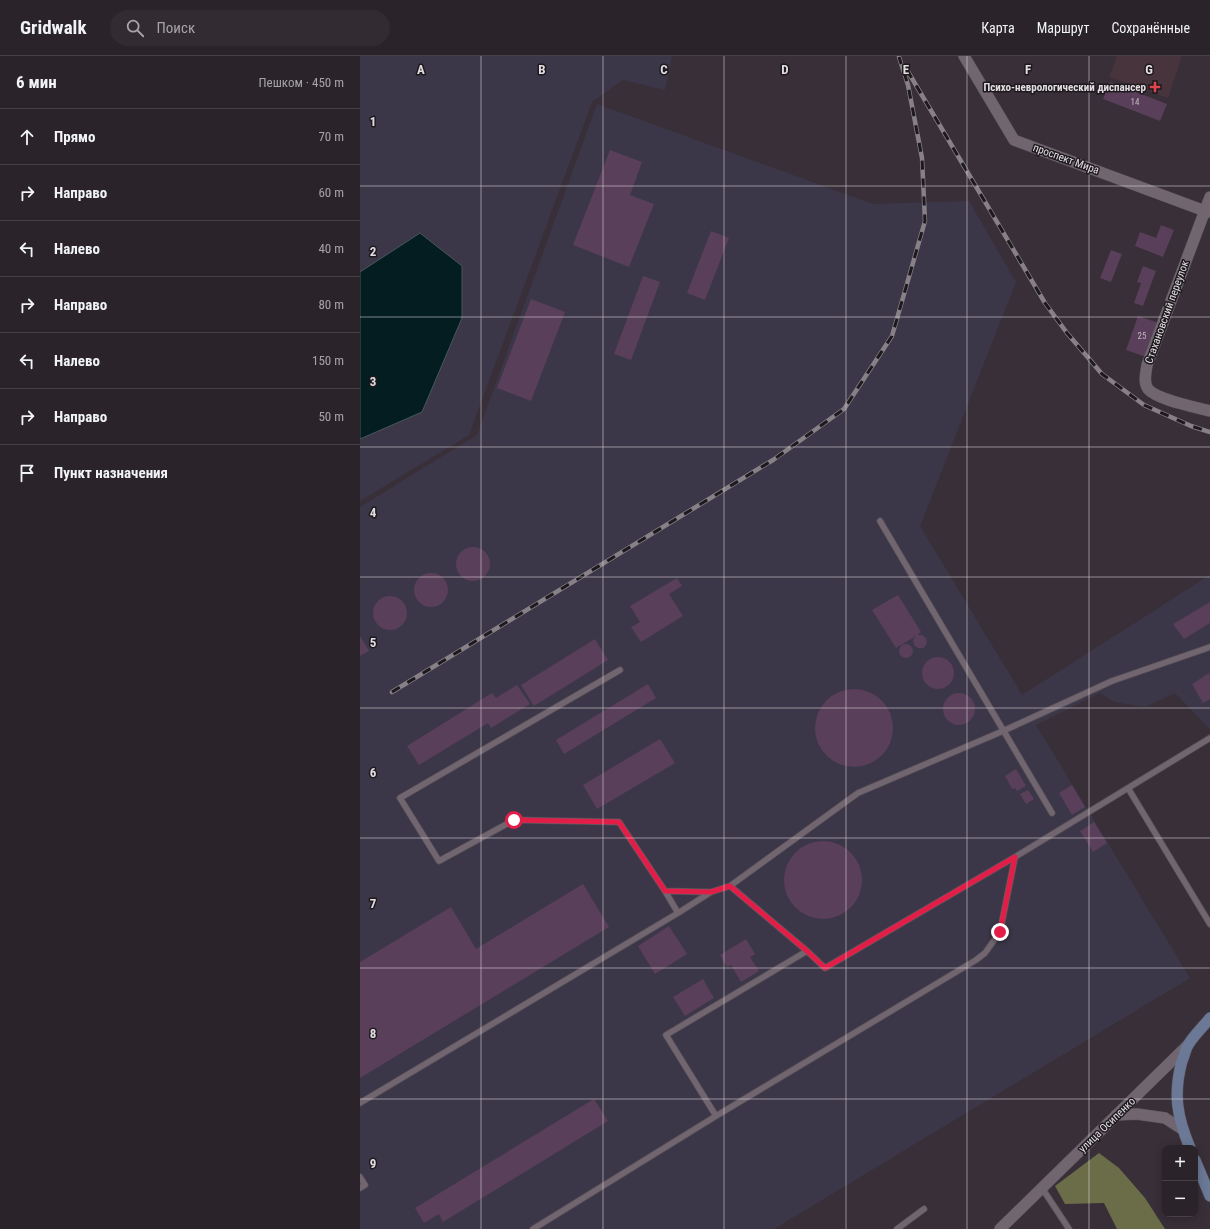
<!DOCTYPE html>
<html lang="ru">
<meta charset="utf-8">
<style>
:root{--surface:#2a232a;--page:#322b32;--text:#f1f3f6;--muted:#a5a4a8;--line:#464047}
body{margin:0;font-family:"Roboto Condensed",sans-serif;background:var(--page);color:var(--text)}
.controls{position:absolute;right:12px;bottom:12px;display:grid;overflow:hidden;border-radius:8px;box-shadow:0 2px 10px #0003}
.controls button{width:36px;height:36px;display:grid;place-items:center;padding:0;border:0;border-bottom:1px solid var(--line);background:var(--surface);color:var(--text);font:20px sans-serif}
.stop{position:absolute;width:12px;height:12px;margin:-9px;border:3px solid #e11d48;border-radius:50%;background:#fff}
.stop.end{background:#e11d48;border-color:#fff;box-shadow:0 1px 4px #0008}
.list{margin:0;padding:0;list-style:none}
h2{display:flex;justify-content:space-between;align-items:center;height:52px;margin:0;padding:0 16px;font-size:17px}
h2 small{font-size:13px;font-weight:400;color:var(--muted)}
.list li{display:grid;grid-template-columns:26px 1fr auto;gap:12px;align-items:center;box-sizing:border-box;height:56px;padding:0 16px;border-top:1px solid var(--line)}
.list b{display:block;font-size:15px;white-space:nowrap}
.list em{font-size:13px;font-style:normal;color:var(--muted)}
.icon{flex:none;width:22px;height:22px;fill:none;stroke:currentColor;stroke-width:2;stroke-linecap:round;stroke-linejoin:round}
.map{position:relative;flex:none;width:850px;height:1173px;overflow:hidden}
header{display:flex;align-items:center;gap:24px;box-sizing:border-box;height:56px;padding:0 20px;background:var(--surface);border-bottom:1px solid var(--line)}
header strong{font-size:19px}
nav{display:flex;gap:22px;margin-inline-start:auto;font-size:14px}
.search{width:280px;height:36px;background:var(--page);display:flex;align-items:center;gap:10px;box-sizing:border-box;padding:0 14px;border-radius:22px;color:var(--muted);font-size:15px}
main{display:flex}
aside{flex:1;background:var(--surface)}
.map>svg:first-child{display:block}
.industrial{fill:#3c3748}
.medical{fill:#47343c}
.forest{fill:#6b6d49}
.water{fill:#041d21;stroke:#47575b}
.building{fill:#593f59}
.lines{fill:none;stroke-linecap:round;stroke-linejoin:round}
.service-casing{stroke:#574e56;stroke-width:7}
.minor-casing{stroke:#574e56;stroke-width:12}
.tertiary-casing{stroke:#574e56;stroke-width:12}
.secondary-casing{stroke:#574e56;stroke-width:12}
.service{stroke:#716670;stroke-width:5.5}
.minor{stroke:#716670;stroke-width:11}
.tertiary{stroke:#716670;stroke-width:11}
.secondary{stroke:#6b7896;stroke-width:11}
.rail-casing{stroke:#878087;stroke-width:4.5}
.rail{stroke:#1d191d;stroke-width:3;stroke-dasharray:9;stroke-linecap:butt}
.route{stroke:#e11d48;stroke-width:5}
.grid{fill:none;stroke:#e3dde3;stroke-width:1;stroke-opacity:0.55}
.health-dot{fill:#e0444e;stroke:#1d191d;stroke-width:1.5}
.labels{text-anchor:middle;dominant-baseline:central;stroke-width:3;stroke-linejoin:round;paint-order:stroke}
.number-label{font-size:9px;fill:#c0b6c0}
.poi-label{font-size:11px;font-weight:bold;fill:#e3dde3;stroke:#1d191d;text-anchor:end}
.street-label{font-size:11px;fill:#e3dde3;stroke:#1d191d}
.grid-label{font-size:13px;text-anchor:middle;font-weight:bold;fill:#e3dde3;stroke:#1d191d;stroke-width:3;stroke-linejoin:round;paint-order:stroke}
</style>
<header>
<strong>Gridwalk</strong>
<div class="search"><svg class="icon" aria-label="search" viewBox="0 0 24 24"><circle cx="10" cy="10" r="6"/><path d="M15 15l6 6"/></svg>Поиск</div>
<nav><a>Карта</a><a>Маршрут</a><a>Сохранённые</a></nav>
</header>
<main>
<aside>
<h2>6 мин<small>Пешком · 450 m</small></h2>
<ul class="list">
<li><svg class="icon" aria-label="ahead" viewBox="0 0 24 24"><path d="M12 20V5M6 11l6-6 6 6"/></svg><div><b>Прямо</b></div><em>70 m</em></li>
<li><svg class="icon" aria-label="right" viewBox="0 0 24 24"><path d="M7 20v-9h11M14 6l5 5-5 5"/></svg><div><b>Направо</b></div><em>60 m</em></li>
<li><svg class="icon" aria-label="left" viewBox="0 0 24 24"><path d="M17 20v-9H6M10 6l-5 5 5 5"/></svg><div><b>Налево</b></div><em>40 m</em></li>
<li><svg class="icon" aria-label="right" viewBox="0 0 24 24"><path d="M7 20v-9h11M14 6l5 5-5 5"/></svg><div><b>Направо</b></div><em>80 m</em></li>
<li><svg class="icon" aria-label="left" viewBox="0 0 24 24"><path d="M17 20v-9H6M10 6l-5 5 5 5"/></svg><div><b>Налево</b></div><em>150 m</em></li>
<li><svg class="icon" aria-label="right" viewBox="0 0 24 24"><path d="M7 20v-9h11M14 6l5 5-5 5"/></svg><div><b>Направо</b></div><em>50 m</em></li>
<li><svg class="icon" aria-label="arrive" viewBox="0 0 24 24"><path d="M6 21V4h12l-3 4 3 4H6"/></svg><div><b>Пункт назначения</b></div></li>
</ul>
</aside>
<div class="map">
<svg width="850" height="1173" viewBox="0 0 850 1173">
<rect width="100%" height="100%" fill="#382f38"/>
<path class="industrial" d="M0,0H312L305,34L263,24L232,46L109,379L0,445Z
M237,48L513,148L609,145L656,226L560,470L662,639L850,519V671L849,672L815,637L785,651L755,646L740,637L676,669L830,922L414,1173H0V451L117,379Z"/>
<path class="medical" d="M757,0H822L808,42L749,21Z"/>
<path class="forest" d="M739,1097L759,1112L785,1142L805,1173H757L744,1147L705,1148L695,1130Z"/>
<path class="water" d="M60,177L102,210V262L62,356L0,383V216Z"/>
<path class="building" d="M750,26L807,48L800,65L743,43Z
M250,94L282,106L270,139L294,148L269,211L213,189Z
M801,169L814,174L803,201L775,190L780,176L796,182Z
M351,175L369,182L345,244L327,237Z
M751,194L762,198L751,226L740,222Z
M783,210L796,215L783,250L774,247L781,227L777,226Z
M283,220L300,226L271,304L254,298Z
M171,243L205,256L171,345L137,332Z
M778,260L799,267L786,301L766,294Z
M96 508a17 17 0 1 1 34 0a17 17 0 1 1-34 0Z
M54 534a17 17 0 1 1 34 0a17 17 0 1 1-34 0Z
M317,522L322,530L309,538L323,560L281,586L271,571L280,566L270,550Z
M538,539L561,576L557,579H562L566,582L567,587L564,592H558L554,589L553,584L556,580L536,592L512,554Z
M13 557a17 17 0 1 1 34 0a17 17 0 1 1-34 0Z
M850,546V567L824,583L813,568Z
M0,580L9,595L0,600Z
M235,583L248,604L174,650L161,629Z
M539 595a7 7 0 1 1 14 0a7 7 0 1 1-14 0Z
M562 617a16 16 0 1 1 32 0a16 16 0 1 1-32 0Z
M849,617L850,620V643L843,647L832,628Z
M288,628L296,642L204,698L196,684Z
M157,629L170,648L131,672L128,667L59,709L47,690L132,637L136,642Z
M455 672a39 39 0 1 1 78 0a39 39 0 1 1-78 0Z
M583 653a16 16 0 1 1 32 0a16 16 0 1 1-32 0Z
M300,683L315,707L237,753L223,729Z
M656,713L666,730L657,735L655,732L652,733L645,720Z
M712,729L725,751L712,759L699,737Z
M668,734L674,743L666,748L660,738Z
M734,766L747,787L733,796L720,775Z
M424 824a39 39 0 1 1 78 0a39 39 0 1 1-78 0Z
M223,828L249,871L0,1022V906L91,851L116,893Z
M309,870L327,898L295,918L278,890Z
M386,883L395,898L390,901L399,915L381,926L371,909L367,911L360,899Z
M343,923L354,942L325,960L313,941Z
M234,1043L248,1065L83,1166L79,1158L64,1167L55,1152Z"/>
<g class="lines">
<defs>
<path id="service" d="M520,465L692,757
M260,614L40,742L79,805L154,764L259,766L305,835L351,836L370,830
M768,732L850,868
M655,801L465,912L447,895L370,830L498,737L643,675L752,625L850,591
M305,835L318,857
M0,1047L318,857L351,836
M356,1060L306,979L447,895
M0,1121L5,1129L0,1132
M682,1132L709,1173
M173,1173L356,1060L616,904L625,897L640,876L655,801L850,682
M537,1173L564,1153"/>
<path id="minor" d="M604,0L654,84L845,155L850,156
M850,141L787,309C786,317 783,326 788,333C797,344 836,351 850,355"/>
<path id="tertiary" d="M756,1059L777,1058L805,1062L822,1073
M640,1173L827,990"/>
<path id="secondary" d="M830,1092C817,1061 813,1038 822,1005C824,1001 825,995 827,991C831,982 844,970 850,962
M835,1104L850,1140"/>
</defs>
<use href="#service" class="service-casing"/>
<use href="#minor" class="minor-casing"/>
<use href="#tertiary" class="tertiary-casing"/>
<use href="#secondary" class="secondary-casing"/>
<use href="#service" class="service"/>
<use href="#minor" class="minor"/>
<use href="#tertiary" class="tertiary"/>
<use href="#secondary" class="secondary"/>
<defs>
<path id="rail" d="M547,14L685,247L707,277L742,318L784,349L831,370L850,376
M32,636L413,404L484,353L532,280L565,165L562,102L548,29L539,1"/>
</defs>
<use href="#rail" class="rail-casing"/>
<use href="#rail" class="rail"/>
</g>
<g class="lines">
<path class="route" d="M154,764L259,766L305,835L351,836L370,830L447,895L465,912L655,801L640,876"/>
</g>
<path class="grid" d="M121,0V1173M243,0V1173M364,0V1173M486,0V1173M607,0V1173M729,0V1173M0,130H850M0,261H850M0,391H850M0,521H850M0,652H850M0,782H850M0,912H850M0,1043H850"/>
<path class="health-dot" d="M793 25h4v4h4v4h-4v4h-4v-4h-4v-4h4z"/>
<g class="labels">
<g class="number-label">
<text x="775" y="46">14</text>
<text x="782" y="280">25</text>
</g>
<g class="poi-label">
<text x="786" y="31">Психо-неврологический диспансер</text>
</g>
<g class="street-label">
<text transform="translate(706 103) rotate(20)">проспект Мира</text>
<text transform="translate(807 256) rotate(-70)">Стахановский переулок</text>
<text transform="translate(747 1069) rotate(-44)">улица Осипенко</text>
</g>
</g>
<g class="grid-label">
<text x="61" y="18">A</text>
<text x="182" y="18">B</text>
<text x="304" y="18">C</text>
<text x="425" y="18">D</text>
<text x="546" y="18">E</text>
<text x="668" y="18">F</text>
<text x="789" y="18">G</text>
<text x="13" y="70">1</text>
<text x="13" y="200">2</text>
<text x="13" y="330">3</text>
<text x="13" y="461">4</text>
<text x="13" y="591">5</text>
<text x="13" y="721">6</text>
<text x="13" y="852">7</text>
<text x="13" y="982">8</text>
<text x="13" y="1112">9</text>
</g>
</svg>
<div class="controls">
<button>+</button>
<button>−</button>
</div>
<div class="stop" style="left:154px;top:764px"></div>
<div class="stop end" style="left:640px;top:876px"></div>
</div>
</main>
